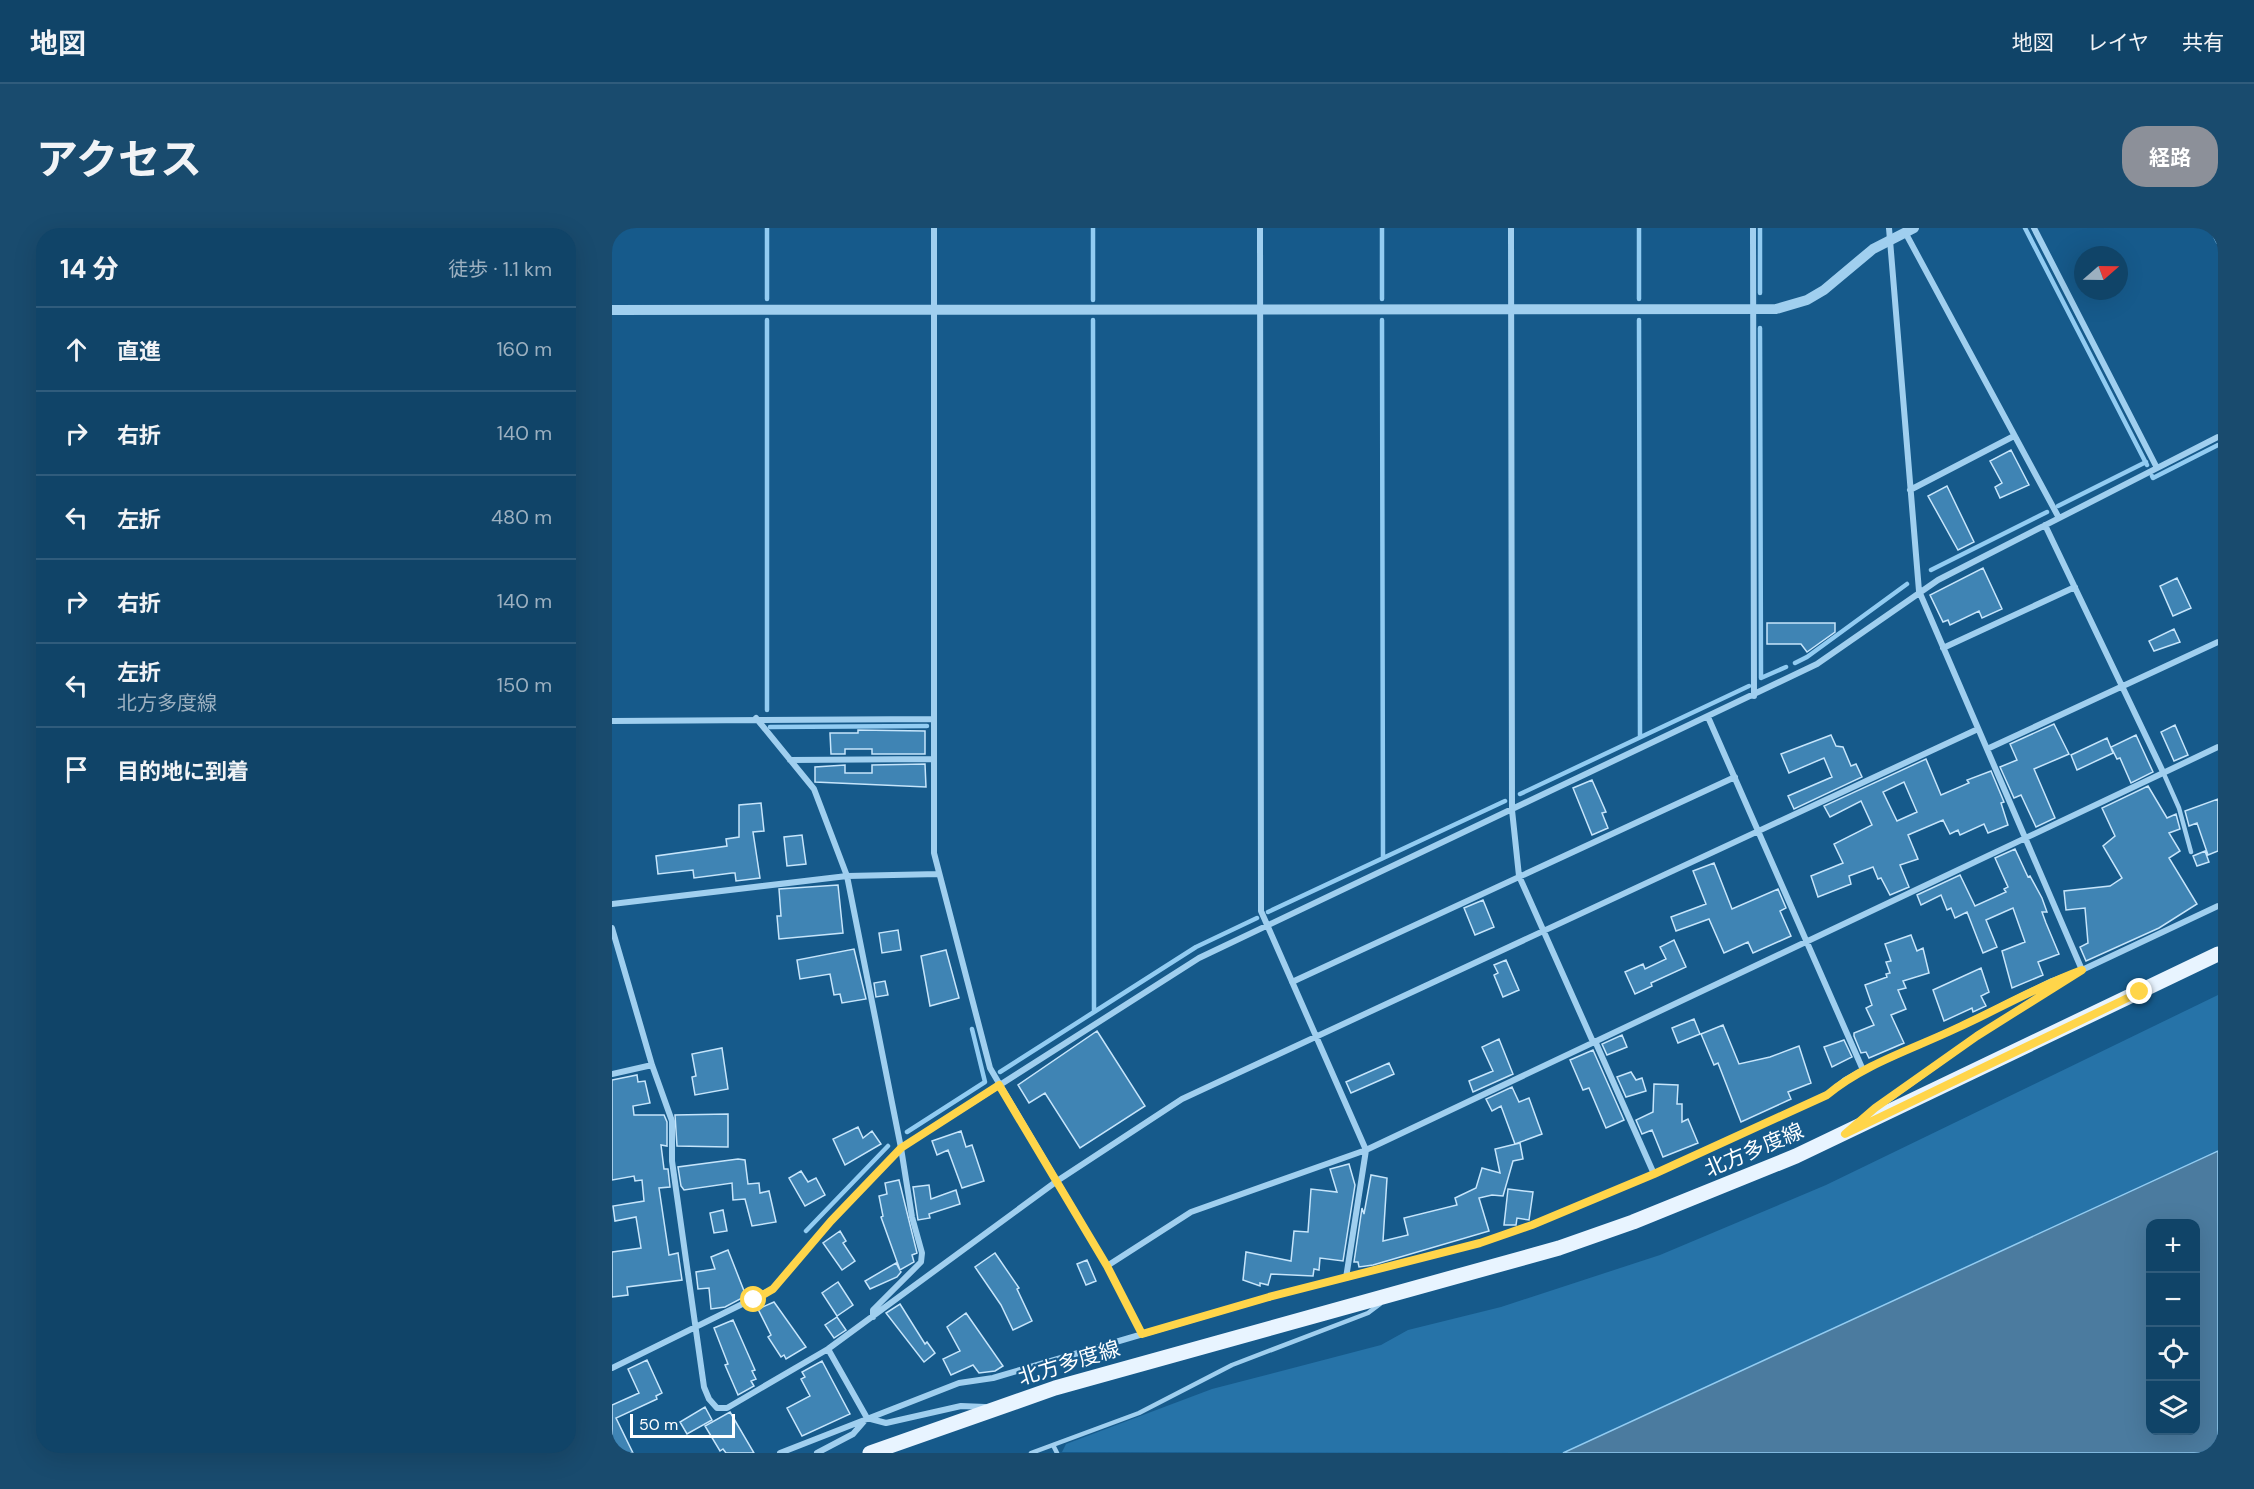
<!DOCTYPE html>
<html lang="ja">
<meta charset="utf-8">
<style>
:root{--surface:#104468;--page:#194b6e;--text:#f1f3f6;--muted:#9cb0c0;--line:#305c7c;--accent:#8c9099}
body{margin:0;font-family:"DM Sans","Noto Sans JP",sans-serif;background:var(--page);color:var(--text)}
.controls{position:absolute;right:18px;bottom:18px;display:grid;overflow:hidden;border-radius:12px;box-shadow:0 6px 24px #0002}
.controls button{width:54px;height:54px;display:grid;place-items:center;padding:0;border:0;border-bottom:2px solid var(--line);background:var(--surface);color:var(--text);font:30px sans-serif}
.compass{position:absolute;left:1462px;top:18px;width:54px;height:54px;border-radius:50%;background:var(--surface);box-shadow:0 6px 24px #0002;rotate:70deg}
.scale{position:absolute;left:18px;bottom:15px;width:105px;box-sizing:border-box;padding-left:6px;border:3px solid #fff;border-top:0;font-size:16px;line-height:21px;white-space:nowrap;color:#fff;-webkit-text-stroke:4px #165a8b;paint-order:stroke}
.stop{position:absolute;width:18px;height:18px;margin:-14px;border:4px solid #ffd54a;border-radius:50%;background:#fff}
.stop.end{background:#ffd54a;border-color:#fff;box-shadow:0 2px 6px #0008}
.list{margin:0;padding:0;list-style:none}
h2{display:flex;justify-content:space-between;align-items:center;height:78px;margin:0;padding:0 24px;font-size:26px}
h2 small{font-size:20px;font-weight:400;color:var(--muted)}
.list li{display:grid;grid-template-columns:39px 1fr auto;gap:18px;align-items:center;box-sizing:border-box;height:84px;padding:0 24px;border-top:2px solid var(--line)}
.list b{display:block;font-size:22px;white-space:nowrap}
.list p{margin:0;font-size:20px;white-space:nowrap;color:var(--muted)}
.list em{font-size:20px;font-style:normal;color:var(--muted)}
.icon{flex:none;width:33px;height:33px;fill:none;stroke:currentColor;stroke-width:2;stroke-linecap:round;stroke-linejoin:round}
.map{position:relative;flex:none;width:1606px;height:1225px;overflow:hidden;border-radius:24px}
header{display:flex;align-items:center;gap:36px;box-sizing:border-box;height:84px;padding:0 30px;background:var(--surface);border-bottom:2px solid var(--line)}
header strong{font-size:28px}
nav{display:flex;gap:33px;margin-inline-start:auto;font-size:21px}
.intro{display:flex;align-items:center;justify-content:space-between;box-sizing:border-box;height:144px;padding:0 36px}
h1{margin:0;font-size:42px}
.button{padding:15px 27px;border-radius:24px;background:var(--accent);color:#fff;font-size:21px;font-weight:700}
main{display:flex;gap:36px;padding:0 36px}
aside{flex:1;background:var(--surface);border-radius:24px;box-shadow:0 6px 24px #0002}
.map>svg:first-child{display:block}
.green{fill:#2673a8}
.water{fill:#4b7b9f;stroke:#92ccf2;stroke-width:1.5;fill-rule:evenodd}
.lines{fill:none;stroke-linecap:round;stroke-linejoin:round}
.stream{stroke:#92ccf2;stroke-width:4.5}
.building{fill:#3f84b4;stroke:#c6e5fb;stroke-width:1.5;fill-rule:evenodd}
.service{stroke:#a0cfef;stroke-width:4.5}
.minor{stroke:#a0cfef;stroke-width:6}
.tertiary{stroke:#a0cfef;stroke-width:10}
.primary{stroke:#e8f4ff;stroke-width:15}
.route{stroke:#ffd54a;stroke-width:8}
.labels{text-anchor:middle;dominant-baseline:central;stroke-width:4.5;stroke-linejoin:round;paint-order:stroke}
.street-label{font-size:21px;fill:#fff;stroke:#165a8b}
</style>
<header>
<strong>地図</strong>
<nav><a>地図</a><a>レイヤ</a><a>共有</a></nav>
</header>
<div class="intro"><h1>アクセス</h1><a class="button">経路</a></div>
<main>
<aside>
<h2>14 分<small>徒歩 · 1.1 km</small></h2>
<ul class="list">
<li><svg class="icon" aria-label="ahead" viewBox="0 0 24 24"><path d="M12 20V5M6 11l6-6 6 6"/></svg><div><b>直進</b></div><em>160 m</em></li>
<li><svg class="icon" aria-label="right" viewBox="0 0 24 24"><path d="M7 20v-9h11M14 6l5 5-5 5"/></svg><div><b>右折</b></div><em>140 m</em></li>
<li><svg class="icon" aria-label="left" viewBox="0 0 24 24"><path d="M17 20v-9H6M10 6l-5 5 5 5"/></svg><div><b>左折</b></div><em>480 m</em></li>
<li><svg class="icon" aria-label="right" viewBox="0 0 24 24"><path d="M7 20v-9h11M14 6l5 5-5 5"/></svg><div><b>右折</b></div><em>140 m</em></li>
<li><svg class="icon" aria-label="left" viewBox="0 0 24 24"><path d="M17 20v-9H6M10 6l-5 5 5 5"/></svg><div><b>左折</b><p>北方多度線</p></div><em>150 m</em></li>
<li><svg class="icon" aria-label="arrive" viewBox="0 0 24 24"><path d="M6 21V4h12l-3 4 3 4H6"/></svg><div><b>目的地に到着</b></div></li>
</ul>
</aside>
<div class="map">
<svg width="1606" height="1225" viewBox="0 0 1606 1225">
<rect width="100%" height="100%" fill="#165a8b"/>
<path class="green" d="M1606,767V923L951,1225L450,1224L454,1216L600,1161L769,1117L796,1102L889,1079L1048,1027L1214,957Z"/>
<path class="water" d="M1606,923V1225H951ZM1538,996H1584V1202H1538Z"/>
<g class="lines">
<path class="stream" d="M481,0V72
M770,0V71
M1027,0V71
M1148,0V65
M1413,0L1535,237
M1599,0L1606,14
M155,71V0
M770,92L771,630
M1027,92L1028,508
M1148,100L1149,450L1174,439
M1540,248L1541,250L1606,217
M1446,278L1534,234
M1319,342L1435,284
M1183,435L1195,429L1295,356
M155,482V92
M158,499L315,498
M908,566L1137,458
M656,684L893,573
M482,784L584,719L645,690
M388,844L482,784L481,92
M295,904L373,854L360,801
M194,1003L276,918"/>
</g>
<path class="building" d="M1399,222L1417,257L1388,270L1383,259L1390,255L1378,233Z
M1335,258L1362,314L1346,322L1316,268Z
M1371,340L1390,381L1370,390L1367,383L1338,397L1336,392L1331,394L1318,367Z
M1565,350L1579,380L1561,388L1548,358Z
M1155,395H1223V404L1195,424L1189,416H1155Z
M1562,401L1568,414L1542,423L1537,413Z
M1442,496L1457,526L1422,541L1443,590L1424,599L1409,567L1402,570L1388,539L1405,532L1398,516Z
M1563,497L1576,527L1562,533L1549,504Z
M246,502L313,503V526H260V521H233V526H219L218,505H246Z
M1219,507L1224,518L1231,519L1239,538L1244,536L1250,549L1182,581L1176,568L1220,549L1212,530L1177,545L1169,526Z
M1524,507L1541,544L1519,555L1508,530L1505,531L1499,519Z
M1495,510L1501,525L1465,542L1459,527Z
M1314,531L1329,567L1357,555L1355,552L1379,543L1392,574L1389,575L1396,597L1376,605L1372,596L1348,607L1346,602L1338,606L1331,592L1296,607L1306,631L1288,637L1297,659L1278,667L1269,650L1266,651L1261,639L1237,648L1239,656L1206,669L1199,648L1231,635L1222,616L1260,597L1249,573L1218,589L1212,578ZM1292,554L1305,584L1285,593L1271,564Z
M313,536L314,559L203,554V539L233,537V545H260V537Z
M980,552L994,584L990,585L996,600L980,607L961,560Z
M1536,558L1555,590L1564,586L1568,601L1557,605L1568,623L1557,630L1585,676L1547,700L1474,733L1468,719L1476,715L1473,680L1454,682L1452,663L1498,658L1510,650L1491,618L1503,608L1490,580Z
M1606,571V623L1596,627L1585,595L1577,598L1573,583Z
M149,575L152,603L141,604L148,650L124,653L123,645H120L82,650L81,642L46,646L44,628L115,618L114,611L127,609V577Z
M190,607L194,636L175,638L172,609Z
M1403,621L1416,649L1418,648L1430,670L1435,684H1430L1434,695L1447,726L1426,734L1431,747L1400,760L1390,723L1413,714L1401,680L1374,692L1385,719L1371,725L1355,684L1343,690L1339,680L1335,682L1329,667L1309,677L1305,667L1348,647L1363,678L1394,664L1392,661L1396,659L1383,630Z
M1593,623L1597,634L1585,638L1581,628Z
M1102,635L1120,681L1166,661L1174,680L1168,683L1179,708L1141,725L1136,714L1112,725L1097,691L1064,703L1059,689L1094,676L1081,643Z
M226,657L231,705L167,711L165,688H169L167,661Z
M871,672L882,699L863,707L852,680Z
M286,702L289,722L270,725L267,705Z
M1299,707L1305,723L1311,720L1317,745L1291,753L1294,760L1286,762L1294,781L1279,787L1292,815L1257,830L1254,824L1249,825L1242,808V805L1262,797L1254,780L1260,777L1253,757L1275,749L1274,746L1278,745L1274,734L1279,733L1273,716Z
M1062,712L1074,739L1039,755L1040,758L1023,766L1013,744L1031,736L1033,741L1054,731L1048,719Z
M242,721L254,771L230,775L228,766L222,767L218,746L188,751L185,732Z
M334,722L347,770L318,778L309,728Z
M894,732L907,762L891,769L882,747L886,745L882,737Z
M1369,740L1377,764L1369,768L1374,778L1361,784L1360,780L1332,793L1321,762Z
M273,753L276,767L264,769L262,755Z
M1082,791L1088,806L1066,815L1060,800Z
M1111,797L1127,836L1158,829L1187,818L1199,855L1176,864L1179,871L1129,894L1106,835L1102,837L1089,806Z
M485,803L533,878L468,920L433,865L417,875L406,857Z
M1010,807L1015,819L995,827L990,816Z
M887,811L901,846L861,864L857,853L881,843L870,819Z
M1232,812L1240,829L1220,839L1212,819Z
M110,820L116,861L83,867L80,849L84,848L80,826Z
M981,822L1012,892L994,900L977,860L971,862L958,832Z
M777,835L782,846L739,865L734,854Z
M1019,844L1024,852L1030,850L1034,863L1014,869L1005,849Z
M25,847L26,854L33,853L38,875L21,878L22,887H52L55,894V918L49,917L52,941H56L58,959L47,960L57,1027L66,1025L70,1052L15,1059L16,1067L0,1069V1024L29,1020L24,989L3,993L1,978L32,973L30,952L23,953L22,948L0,952V852Z
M1042,856L1066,857L1065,876H1070V894L1076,891L1086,915L1051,929L1040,902L1030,906L1024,892L1041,884Z
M900,859L907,874L917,870L930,906L903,916L889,878L880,883L874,871Z
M116,886V919L65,918L63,887Z
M246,899L251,910L260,903L269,916L233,937L221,911Z
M349,903L354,919L360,917L372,953L350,960L336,922L325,927L320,913Z
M908,915L911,931L901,933L891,968L880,967L867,970L877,1003L761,1037L747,1039L746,1034H742L750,980L752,986L759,947L775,950L771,1013L796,1007L792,990L845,977L843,970L864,960L870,940L888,945L883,921Z
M126,931L133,932L136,956L147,955L148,965L157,963L164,994L140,998L133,971L121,972L120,955L72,962L69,958L66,939Z
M737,936L743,957L731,1033L708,1030L707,1042L702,1041L701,1048L659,1046L656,1057L648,1055V1058L631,1052L634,1024L679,1033L682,1003L696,1004L699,961L725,964L718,941Z
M189,943L196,954L204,950L213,967L193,978L177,950Z
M287,952L305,1025L300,1027L302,1034L288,1042L269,989L271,988L267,968L275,966L273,955Z
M317,957L319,971L344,962L348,976L317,986L318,990L306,992L301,959Z
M896,961L921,964L917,992L905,990L904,997H892Z
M111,982L115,1003L102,1005L98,985Z
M228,1003L234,1013L231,1015L243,1033L230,1042L211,1015Z
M116,1022L134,1068L113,1079L99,1081L97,1060L86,1061L84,1044L103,1041L99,1029Z
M383,1025L407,1060L405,1061L420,1093L401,1102L389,1077L363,1039Z
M475,1032L484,1053L474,1057L465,1036Z
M284,1035L289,1044L285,1049L258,1061L253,1053Z
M226,1054L241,1077L225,1088L210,1065Z
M162,1074L194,1119L174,1131L172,1127L169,1129L156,1109L159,1107L146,1081Z
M288,1076L313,1116L315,1114L323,1125L312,1134L274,1085Z
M354,1085L391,1138L383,1143L367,1145L361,1137L339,1147L331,1131L348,1123L335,1099Z
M225,1089L234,1102L222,1110L213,1097Z
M121,1092L143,1142L140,1143L144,1151L139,1153L142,1158L126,1167L113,1137L116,1136L102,1100Z
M35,1132L50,1165L44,1168L45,1171L4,1190L21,1225H0V1177L27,1165L16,1141Z
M210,1133L238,1186L190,1208L175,1180L198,1168L189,1151L193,1149L190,1144Z
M93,1179L100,1192L75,1206L68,1194Z
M118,1184L142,1225H114L111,1221L108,1223L93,1198Z"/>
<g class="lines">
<path class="service" d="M1551,544L1567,580L1579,624
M441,1217L445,1225
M419,1225L527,1185L620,1137L756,1085L768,1076"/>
<path class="minor" d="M322,0V625L378,840L495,1038L530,1106
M648,0L649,683L754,922L734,1050
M899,0L900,582L907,648L981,814
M1141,0L1142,468
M1277,0L1307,363L1470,742
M1422,0L1545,240
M1293,4L1447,290
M1298,262L1402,208
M1433,297L1551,544
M1331,420L1463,359
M1096,489L1251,842
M144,490L202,561L235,648L289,920L300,989L310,1025L309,1034L261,1082V1089
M0,493L322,491
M1375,521L1606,414
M178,532L322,531
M0,676L235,648L327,646
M0,700L40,837L60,893V933L92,1159L97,1171L105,1180H115L216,1121L445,953L570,871L1366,501
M680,754L1123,549
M983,813L1042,946
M0,846L40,837
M1252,889L1365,808L1456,750
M495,1038L579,984L754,922L1606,519
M216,1121L255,1190L274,1195L349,1178L373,1179
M0,1140L161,1061L219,993L289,920L587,730L1205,436L1326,352L1606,209
M168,1225L347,1155L381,1150L657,1069L868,1015L920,997L1042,946L1215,867L1233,852L1251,842L1347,799L1440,753L1470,742L1606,678
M205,1225L241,1206L254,1191"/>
<path class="tertiary" d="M0,82L1164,81L1195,72L1212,62L1261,21L1302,0"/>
<path class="primary" d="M258,1225L443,1160L947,1020L1021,994L1184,928L1606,726"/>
</g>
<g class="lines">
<path class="route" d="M142,1072L161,1061L219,993L289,920L387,857L495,1038L530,1106L657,1069L868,1015L920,997L1042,946L1215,867C1252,836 1301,821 1345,800C1387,781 1426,758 1470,742L1365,808L1263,880L1233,906L1528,764"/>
</g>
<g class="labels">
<g class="street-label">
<text transform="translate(1142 922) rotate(-23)">北方多度線</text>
<text transform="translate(457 1135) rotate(-17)">北方多度線</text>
</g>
</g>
</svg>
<div class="controls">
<button>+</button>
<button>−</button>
<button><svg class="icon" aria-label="locate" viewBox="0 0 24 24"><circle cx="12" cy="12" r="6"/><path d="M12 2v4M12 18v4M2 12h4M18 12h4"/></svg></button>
<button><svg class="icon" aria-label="layers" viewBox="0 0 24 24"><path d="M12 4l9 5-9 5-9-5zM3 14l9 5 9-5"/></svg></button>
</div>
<svg class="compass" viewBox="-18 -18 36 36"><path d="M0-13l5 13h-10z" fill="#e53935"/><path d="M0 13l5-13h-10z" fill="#9cb0c0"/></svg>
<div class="scale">50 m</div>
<div class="stop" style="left:142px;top:1072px"></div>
<div class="stop end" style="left:1528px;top:764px"></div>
</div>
</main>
